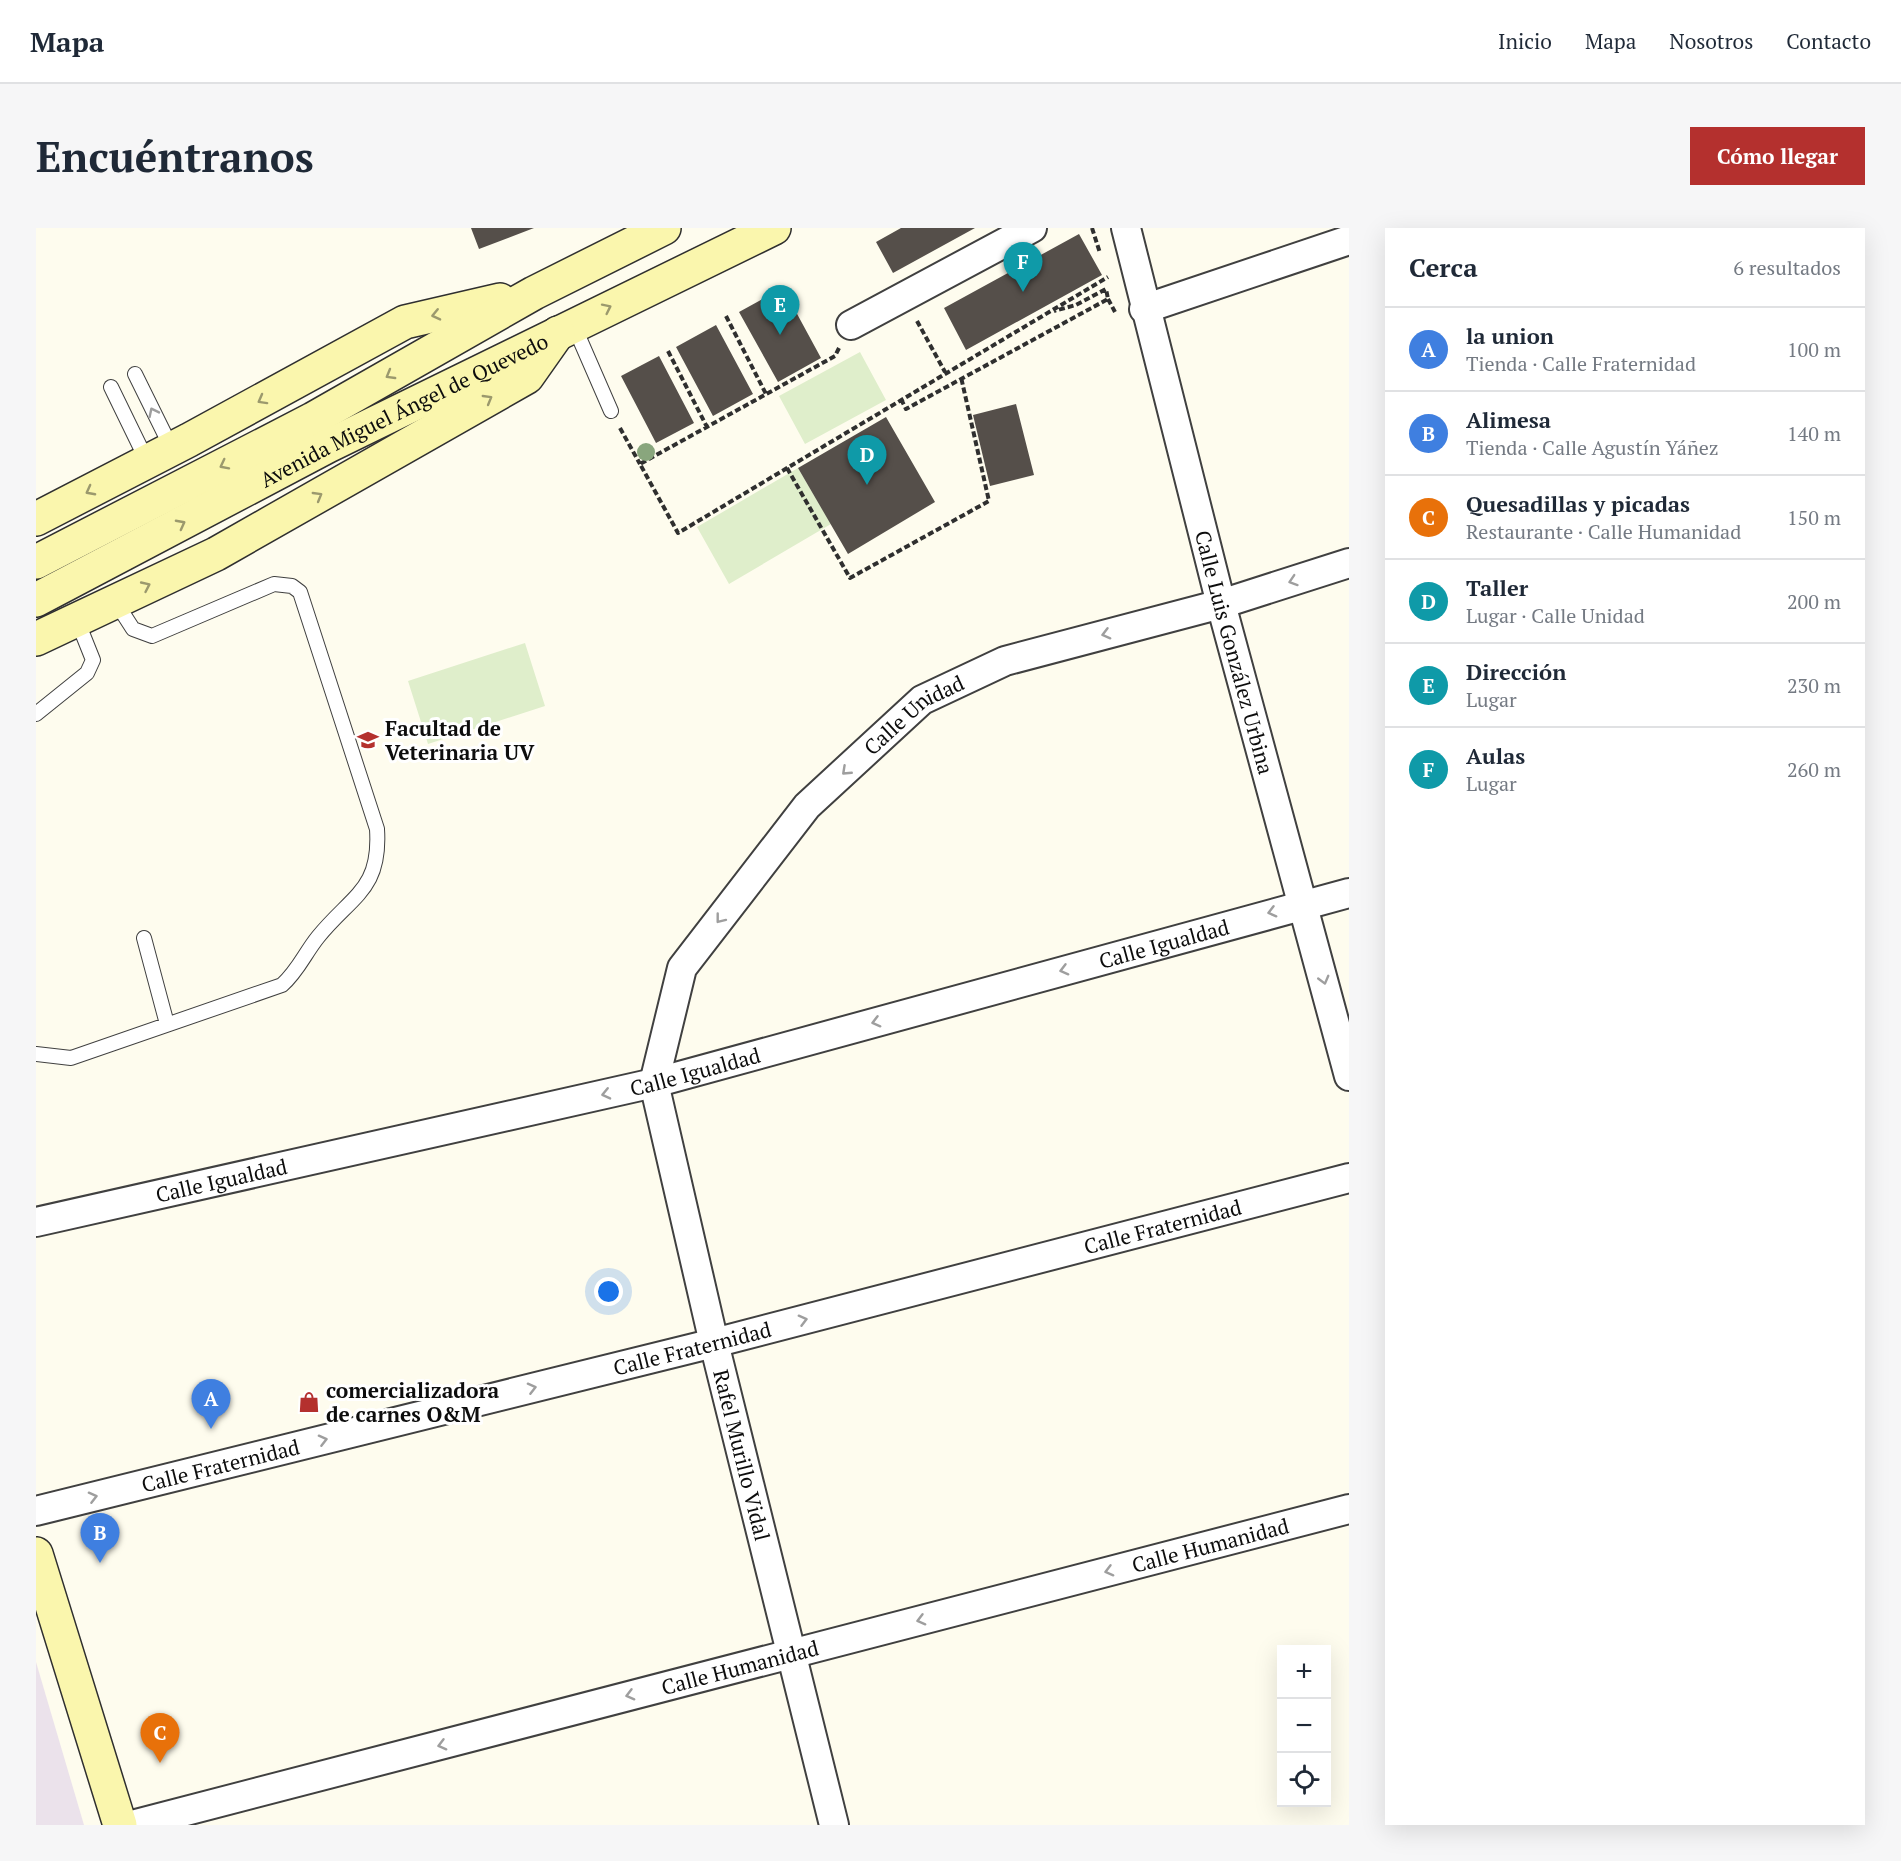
<!DOCTYPE html>
<html lang="es">
<meta charset="utf-8">
<style>
:root{--surface:#fff;--page:#f6f6f7;--text:#1f2937;--muted:#747a83;--line:#e0e1e3;--accent:#b4302e}
body{margin:0;font-family:"PT Serif",serif;background:var(--page);color:var(--text)}
.controls{position:absolute;right:18px;bottom:18px;display:grid;overflow:hidden;border-radius:0px;box-shadow:0 6px 24px #0002}
.controls button{width:54px;height:54px;display:grid;place-items:center;padding:0;border:0;border-bottom:2px solid var(--line);background:var(--surface);color:var(--text);font:30px sans-serif}
.you{position:absolute;left:573px;top:1064px;width:21px;height:21px;margin:-15px;border:4px solid #fff;border-radius:50%;background:#1a73e8;box-shadow:0 0 0 9px #1a73e833}
.badge{display:grid;place-items:center;width:39px;height:39px;border-radius:50%;background:var(--accent);color:#fff;font-size:20px;font-weight:700}
.pin{position:absolute;translate:-50% -50px;filter:drop-shadow(0 2px 3px #0008)}
.pin::after{content:'';position:absolute;top:32px;width:21px;height:18px;background:inherit;clip-path:polygon(0 0,100% 0,50% 100%)}
.list{margin:0;padding:0;list-style:none}
h2{display:flex;justify-content:space-between;align-items:center;height:78px;margin:0;padding:0 24px;font-size:26px}
h2 small{font-size:20px;font-weight:400;color:var(--muted)}
.list li{display:grid;grid-template-columns:39px 1fr auto;gap:18px;align-items:center;box-sizing:border-box;height:84px;padding:0 24px;border-top:2px solid var(--line)}
.list b{display:block;font-size:22px;white-space:nowrap}
.list p{margin:0;font-size:20px;white-space:nowrap;color:var(--muted)}
.list em{font-size:20px;font-style:normal;color:var(--muted)}
.icon{flex:none;width:33px;height:33px;fill:none;stroke:currentColor;stroke-width:2;stroke-linecap:round;stroke-linejoin:round}
.map{position:relative;flex:none;width:1313px;height:1597px;overflow:hidden;border-radius:0px}
header{display:flex;align-items:center;gap:36px;box-sizing:border-box;height:84px;padding:0 30px;background:var(--surface);border-bottom:2px solid var(--line)}
header strong{font-size:28px}
nav{display:flex;gap:33px;margin-inline-start:auto;font-size:21px}
.intro{display:flex;align-items:center;justify-content:space-between;box-sizing:border-box;height:144px;padding:0 36px}
h1{margin:0;font-size:42px}
.button{padding:15px 27px;border-radius:0px;background:var(--accent);color:#fff;font-size:21px;font-weight:700}
main{display:flex;gap:36px;padding:0 36px}
aside{flex:1;background:var(--surface);border-radius:0px;box-shadow:0 6px 24px #0002}
.map>svg:first-child{display:block}
.industrial{fill:#ebe2eb}
.pitch{fill:#dfeecb}
.building{fill:#554f4a}
.lines{fill:none;stroke-linecap:round;stroke-linejoin:round}
.lane-casing{stroke:#404040;stroke-width:16}
.street-casing{stroke:#404040;stroke-width:32}
.secondary-casing{stroke:#2f2f2f;stroke-width:36}
.path{stroke:#2f2f2f;stroke-width:4;stroke-dasharray:6 3;stroke-linecap:butt}
.lane{stroke:#fff;stroke-width:14}
.street{stroke:#fff;stroke-width:28}
.secondary{stroke:#faf6ad;stroke-width:33}
.tree{fill:#89a67d}
.oneway{stroke:#9b996d}
.oneway2{stroke:#9e9e9e}
.labels{text-anchor:middle;dominant-baseline:central;stroke-width:6;stroke-linejoin:round;paint-order:stroke}
.street-label{font-size:21px;fill:#0d0d0d;stroke:#fff}
.poi-label{font-size:21px;font-weight:bold;fill:#0d0d0d;stroke:#fff;text-anchor:start}
</style>
<header>
<strong>Mapa</strong>
<nav><a>Inicio</a><a>Mapa</a><a>Nosotros</a><a>Contacto</a></nav>
</header>
<div class="intro"><h1>Encuéntranos</h1><a class="button">Cómo llegar</a></div>
<main>
<div class="map">
<svg width="1313" height="1597" viewBox="0 0 1313 1597">
<rect width="100%" height="100%" fill="#fefcee"/>
<path class="industrial" d="M0,1434L48,1597H0Z"/>
<path class="pitch" d="M824,124L850,172L769,216L743,168Z
M762,240L795,296L693,356L661,299Z
M489,415L509,478L392,516L372,453Z"/>
<path class="building" d="M435,0H498L443,21Z
M865,0H939L857,45L840,14Z
M1043,6L1066,47L930,122L908,80Z
M747,60L785,130L742,154L703,84Z
M680,97L717,166L677,188L640,119Z
M623,128L658,195L620,215L585,148Z
M980,176L998,247L954,258L937,187Z
M850,189L899,274L812,326L762,240Z"/>
<g class="lines">
<defs>
<path id="lane" d="M538,98L575,183
M99,146L136,221
M75,159L111,233
M0,486L51,445L57,432L41,392
M108,710L131,796
M0,826L35,830L246,757C262,743 269,725 282,709C316,667 345,662 341,601L264,364L256,358L238,356L116,408L97,401L79,373"/>
<g id="street">
<path id="s1" d="M1090,0L1185,376L1313,848"/>
<path d="M1108,81L1313,12"/>
<path d="M815,97L996,0"/>
<path id="s2" d="M0,994L618,855L1313,665"/>
<path id="s3" d="M0,1283L678,1115L1313,950"/>
<path id="s4" d="M96,1597L1313,1281"/>
<path id="s5" d="M798,1597L678,1115L618,855L646,740L771,578L886,472L969,433L1185,376L1313,335"/>
</g>
<g id="secondary">
<path d="M0,291L153,212L369,94L464,72"/>
<path d="M0,334L277,191L498,65L628,0"/>
<path id="s6" d="M0,372L292,218L738,0"/>
<path d="M0,411L180,326L491,149L522,105"/>
<path d="M0,1326L84,1597"/>
</g>
</defs>
<use href="#lane" class="lane-casing"/>
<use href="#street" class="street-casing"/>
<use href="#secondary" class="secondary-casing"/>
<path class="path" d="M1056,0L1064,25
M1072,71L1079,84
M690,88L730,166
M881,93L909,144
M803,120L799,128L604,236L642,305L1072,49
M632,123L671,199
M865,171L870,181L1072,71L1070,61L1040,77L1018,83
M584,200L604,236
M751,240L814,350L953,273L925,149"/>
<use href="#lane" class="lane"/>
<use href="#street" class="street"/>
<use href="#secondary" class="secondary"/>
</g>
<circle class="tree" cx="610" cy="224" r="9"/>
<defs><path id="oneway-chevron" d="M-2-3.5L2.5 0L-2 3.5" fill="none" stroke-width="1.6" stroke-linecap="round" stroke-linejoin="round" transform="scale(1.5)"/></defs>
<g class="oneway">
<use href="#oneway-chevron" transform="translate(571 80) rotate(-26)"/>
<use href="#oneway-chevron" transform="translate(400 87) rotate(167)"/>
<use href="#oneway-chevron" transform="translate(354 147) rotate(150)"/>
<use href="#oneway-chevron" transform="translate(452 171) rotate(-30)"/>
<use href="#oneway-chevron" transform="translate(226 172) rotate(151)"/>
<use href="#oneway-chevron" transform="translate(188 237) rotate(153)"/>
<use href="#oneway-chevron" transform="translate(54 263) rotate(152)"/>
<use href="#oneway-chevron" transform="translate(282 268) rotate(-30)"/>
<use href="#oneway-chevron" transform="translate(145 296) rotate(-28)"/>
<use href="#oneway-chevron" transform="translate(110 358) rotate(-25)"/>
</g>
<g class="oneway2">
<use href="#oneway-chevron" transform="translate(117 184) rotate(-116)"/>
<use href="#oneway-chevron" transform="translate(1257 353) rotate(162)"/>
<use href="#oneway-chevron" transform="translate(1070 406) rotate(165)"/>
<use href="#oneway-chevron" transform="translate(810 543) rotate(137)"/>
<use href="#oneway-chevron" transform="translate(1236 684) rotate(165)"/>
<use href="#oneway-chevron" transform="translate(684 691) rotate(128)"/>
<use href="#oneway-chevron" transform="translate(1028 742) rotate(165)"/>
<use href="#oneway-chevron" transform="translate(1288 752) rotate(75)"/>
<use href="#oneway-chevron" transform="translate(840 794) rotate(165)"/>
<use href="#oneway-chevron" transform="translate(570 866) rotate(167)"/>
<use href="#oneway-chevron" transform="translate(767 1092) rotate(-15)"/>
<use href="#oneway-chevron" transform="translate(496 1160) rotate(-14)"/>
<use href="#oneway-chevron" transform="translate(287 1212) rotate(-14)"/>
<use href="#oneway-chevron" transform="translate(57 1269) rotate(-14)"/>
<use href="#oneway-chevron" transform="translate(1073 1343) rotate(165)"/>
<use href="#oneway-chevron" transform="translate(885 1392) rotate(165)"/>
<use href="#oneway-chevron" transform="translate(594 1467) rotate(165)"/>
<use href="#oneway-chevron" transform="translate(406 1517) rotate(165)"/>
</g>
<defs>
<symbol id="university-bare" viewBox="-9 -9 18 18"><path d="M0-5L7-2L0 1L-7-2ZM-4 1L0 2.5L4 1V4Q0 6-4 4Z" fill="#b4302e" stroke="#fff" stroke-width="2.5" paint-order="stroke"/></symbol>
<symbol id="shop-bare" viewBox="-9 -9 18 18"><path d="M-5-2.5h2.3a2.7 3.5 0 0 1 5.4 0H5L5.5 6h-11ZM-1.5-2.5h3a1.5 2.3 0 0 0-3 0Z" fill="#b4302e" stroke="#fff" stroke-width="2.5" paint-order="stroke"/></symbol>
</defs>
<g fill-rule="evenodd">
<use href="#university-bare" x="317" y="497" width="30" height="30"/>
<use href="#shop-bare" x="258" y="1159" width="30" height="30"/>
</g>
<g class="labels">
<g class="street-label">
<text stroke="none"><textPath href="#s6" startOffset="414">Avenida Miguel Ángel de Quevedo</textPath></text>
<text stroke="none"><textPath href="#s1" startOffset="438">Calle Luis González Urbina</textPath></text>
<text stroke="none"><textPath href="#s5" startOffset="1228">Calle Unidad</textPath></text>
<text stroke="none"><textPath href="#s2" startOffset="1162">Calle Igualdad</textPath></text>
<text stroke="none"><textPath href="#s2" startOffset="676">Calle Igualdad</textPath></text>
<text stroke="none"><textPath href="#s2" startOffset="190">Calle Igualdad</textPath></text>
<text stroke="none"><textPath href="#s3" startOffset="1162">Calle Fraternidad</textPath></text>
<text stroke="none"><textPath href="#s3" startOffset="676">Calle Fraternidad</textPath></text>
<text transform="translate(706 1227) rotate(76)">Rafel Murillo Vidal</text>
<text stroke="none"><textPath href="#s3" startOffset="190">Calle Fraternidad</textPath></text>
<text stroke="none"><textPath href="#s4" startOffset="1114">Calle Humanidad</textPath></text>
<text stroke="none"><textPath href="#s4" startOffset="628">Calle Humanidad</textPath></text>
</g>
<g class="poi-label">
<text x="349" y="500">Facultad de<tspan x="349" dy="24">Veterinaria UV</tspan></text>
<text x="290" y="1162">comercializadora<tspan x="290" dy="24">de carnes O&amp;M</tspan></text>
</g>
</g>
</svg>
<div class="controls">
<button>+</button>
<button>−</button>
<button><svg class="icon" aria-label="locate" viewBox="0 0 24 24"><circle cx="12" cy="12" r="6"/><path d="M12 2v4M12 18v4M2 12h4M18 12h4"/></svg></button>
</div>
<div class="you"></div>
<div class="pin badge" style="left:175px;top:1201px;background:#3f7fe0">A</div>
<div class="pin badge" style="left:64px;top:1335px;background:#3f7fe0">B</div>
<div class="pin badge" style="left:124px;top:1535px;background:#e8710a">C</div>
<div class="pin badge" style="left:831px;top:257px;background:#0f9aa8">D</div>
<div class="pin badge" style="left:744px;top:107px;background:#0f9aa8">E</div>
<div class="pin badge" style="left:987px;top:64px;background:#0f9aa8">F</div>
</div>
<aside>
<h2>Cerca<small>6 resultados</small></h2>
<ul class="list">
<li><span class="badge" style="background:#3f7fe0">A</span><div><b>la union</b><p>Tienda · Calle Fraternidad</p></div><em>100 m</em></li>
<li><span class="badge" style="background:#3f7fe0">B</span><div><b>Alimesa</b><p>Tienda · Calle Agustín Yáñez</p></div><em>140 m</em></li>
<li><span class="badge" style="background:#e8710a">C</span><div><b>Quesadillas y picadas</b><p>Restaurante · Calle Humanidad</p></div><em>150 m</em></li>
<li><span class="badge" style="background:#0f9aa8">D</span><div><b>Taller</b><p>Lugar · Calle Unidad</p></div><em>200 m</em></li>
<li><span class="badge" style="background:#0f9aa8">E</span><div><b>Dirección</b><p>Lugar</p></div><em>230 m</em></li>
<li><span class="badge" style="background:#0f9aa8">F</span><div><b>Aulas</b><p>Lugar</p></div><em>260 m</em></li>
</ul>
</aside>
</main>
